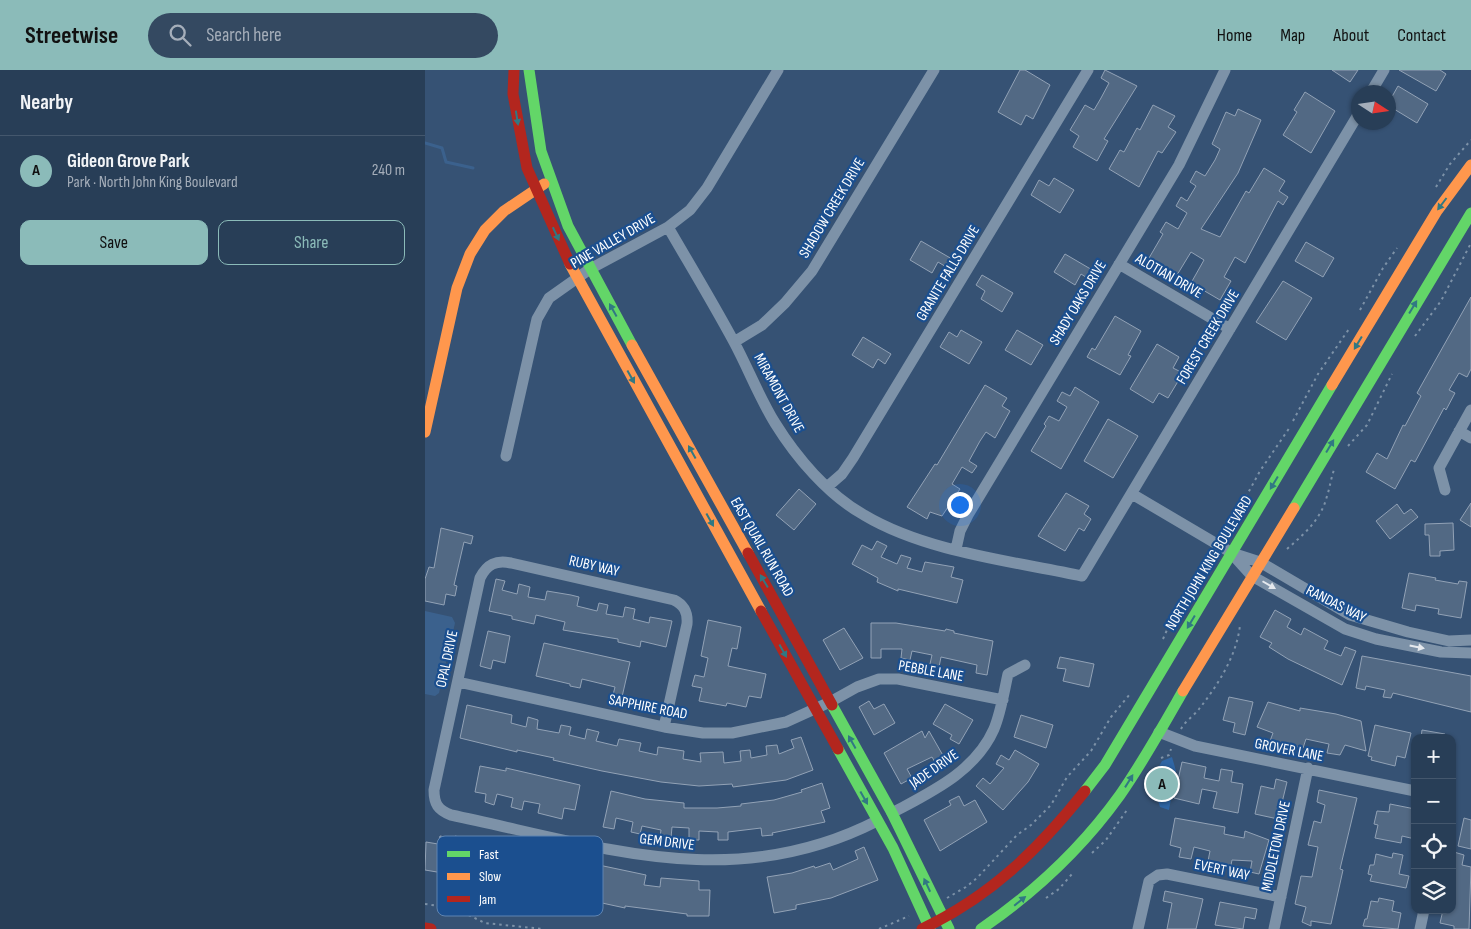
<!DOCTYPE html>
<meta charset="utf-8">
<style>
:root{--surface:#283e57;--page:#344961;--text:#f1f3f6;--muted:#a5aeba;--line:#44576d;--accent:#8bbbb9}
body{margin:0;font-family:"Sofia Sans Condensed",sans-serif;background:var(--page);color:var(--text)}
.controls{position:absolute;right:15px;bottom:15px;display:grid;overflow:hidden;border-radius:10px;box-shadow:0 1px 4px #0004}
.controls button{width:45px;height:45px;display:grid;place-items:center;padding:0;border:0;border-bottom:1px solid var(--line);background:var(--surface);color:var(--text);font:25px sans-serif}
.compass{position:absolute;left:926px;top:15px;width:45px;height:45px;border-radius:50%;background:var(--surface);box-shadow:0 1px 4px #0004;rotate:102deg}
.you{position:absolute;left:534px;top:434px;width:18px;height:18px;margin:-12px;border:4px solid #fff;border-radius:50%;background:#1a73e8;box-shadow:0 0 0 8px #1a73e833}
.badge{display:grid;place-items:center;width:32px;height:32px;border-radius:50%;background:var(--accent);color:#111;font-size:16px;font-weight:700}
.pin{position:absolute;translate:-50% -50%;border:2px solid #fff;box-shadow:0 1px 5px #0006}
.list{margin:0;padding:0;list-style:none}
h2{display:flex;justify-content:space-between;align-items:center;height:65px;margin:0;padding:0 20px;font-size:21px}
h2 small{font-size:16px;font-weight:400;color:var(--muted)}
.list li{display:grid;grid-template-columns:32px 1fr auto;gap:15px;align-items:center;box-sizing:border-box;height:70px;padding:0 20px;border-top:1px solid var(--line)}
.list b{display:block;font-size:19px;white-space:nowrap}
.list p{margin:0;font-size:16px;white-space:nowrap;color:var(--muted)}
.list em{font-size:16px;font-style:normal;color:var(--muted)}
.actions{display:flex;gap:10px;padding:15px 20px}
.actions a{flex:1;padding:11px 0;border:1px solid var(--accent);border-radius:10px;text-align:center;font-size:18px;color:var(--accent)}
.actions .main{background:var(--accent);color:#111}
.icon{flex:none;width:28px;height:28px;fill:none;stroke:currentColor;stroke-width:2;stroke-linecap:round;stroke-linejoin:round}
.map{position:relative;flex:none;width:1046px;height:859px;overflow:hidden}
header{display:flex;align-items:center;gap:30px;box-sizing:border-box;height:70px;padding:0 25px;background:var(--accent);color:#111}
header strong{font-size:24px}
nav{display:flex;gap:28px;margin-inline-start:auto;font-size:18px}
.search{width:350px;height:45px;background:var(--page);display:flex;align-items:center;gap:12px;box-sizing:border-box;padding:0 18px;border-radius:28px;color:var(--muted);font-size:19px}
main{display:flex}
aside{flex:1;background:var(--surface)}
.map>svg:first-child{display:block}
.green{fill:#2f66a5}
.water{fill:#3b618d}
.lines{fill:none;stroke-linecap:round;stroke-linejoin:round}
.stream{stroke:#3b618d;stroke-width:3}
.building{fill:#526984;stroke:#92a2b6}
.path{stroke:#7d92a8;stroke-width:2;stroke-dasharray:2.5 4;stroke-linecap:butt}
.street{stroke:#7d92a8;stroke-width:11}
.fast{stroke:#63d668;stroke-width:11}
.slow{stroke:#ff974d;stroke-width:11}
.jam{stroke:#b3261e;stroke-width:11}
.oneway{fill:#317883}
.oneway2{fill:#e5e9ee}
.labels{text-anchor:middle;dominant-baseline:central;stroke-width:4.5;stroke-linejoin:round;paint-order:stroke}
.street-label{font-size:15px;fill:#fff;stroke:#1b4f8f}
.key{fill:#1b4f8f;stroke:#5f84b1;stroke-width:1}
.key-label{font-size:14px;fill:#fff}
</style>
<header>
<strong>Streetwise</strong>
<div class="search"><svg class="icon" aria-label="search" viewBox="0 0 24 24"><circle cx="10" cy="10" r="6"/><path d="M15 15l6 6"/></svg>Search here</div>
<nav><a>Home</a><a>Map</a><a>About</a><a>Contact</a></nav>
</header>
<main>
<aside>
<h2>Nearby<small></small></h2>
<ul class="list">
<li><span class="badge">A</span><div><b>Gideon Grove Park</b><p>Park · North John King Boulevard</p></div><em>240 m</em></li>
</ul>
<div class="actions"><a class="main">Save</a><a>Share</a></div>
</aside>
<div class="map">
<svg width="1046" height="859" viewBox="0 0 1046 859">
<rect width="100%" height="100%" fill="#365274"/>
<path class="green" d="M747,687L751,701L744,740L735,737L731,724L721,719L737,691Z"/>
<path class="water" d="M0,541L27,547L30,553L14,623L10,626L0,624Z"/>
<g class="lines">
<path class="stream" d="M0,73L17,78L21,92L48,98"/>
</g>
<path class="building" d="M595,0H600L625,15L608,49L601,45L596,55L573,42Z
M680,0L712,16L679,69L683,71L672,91L648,77L654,66L645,60L660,35L669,40L676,28L684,13L676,8Z
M907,0H933L925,12Z
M974,0H1015L1021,4L1011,21Z
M973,16L1003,34L992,53L964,36V32Z
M880,22L910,41L886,83L858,65L872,42L869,40Z
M728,35L750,46L743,57L751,62L737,83L733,81L714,117L684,99L695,80L699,82L712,58L715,60Z
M813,39L836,50L813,103L776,159L795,167L821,121L824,123L839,98L860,111L854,121L863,127L858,135L853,131L820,193L810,187L799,207L806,211L795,230L766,213L779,190L766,182L752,205L724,188L738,164L735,162L741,152L753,159L762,143L751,136L756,127L762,131L771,116L765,112L771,101L780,106L790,90L795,79L787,74L801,42L810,46Z
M629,108L649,120L635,143L606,125L614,110L624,116Z
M496,171L527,189L523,198L513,192L507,203L485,190Z
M881,172L909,188L898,207L870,191Z
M640,184L669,201L664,209L656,204L650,215L629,202Z
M557,205L588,223L577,242L556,229L560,221L551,215Z
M858,211L887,228L861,270L831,252Z
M1046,227V299L1042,307L1034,303L1024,320L1030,323L1021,340L1019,338L990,392L986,390L970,419L941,402L952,383L962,389L978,355L980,356L996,326L992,323Z
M690,246L716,261L703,285L706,286L695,305L662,287L667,278L670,280Z
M536,260L557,272L544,294L515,277L524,262L532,267Z
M592,260L618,275L606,295L580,280Z
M438,267L466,284L460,294L453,289L448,298L427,285Z
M732,274L754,287L748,298L758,303L743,328L734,323L728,333L705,319Z
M560,315L582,328L577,336L585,341L570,368L561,362L555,371L544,391L552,396L547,403L537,397L527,414L535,419L517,446L505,442L502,449L482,437L510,394L512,395Z
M650,317L674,332L636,399L606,381L621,356L619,354L624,346L634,351L642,337L632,331L637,322L645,326Z
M683,349L713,366L688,408L659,391Z
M374,419L391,434L369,460L351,445Z
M641,423L664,436L659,444L666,449L659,461L654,458L640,481L613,466Z
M1046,433V457L1035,450Z
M972,434L979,444L986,439L993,447L965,469L951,451Z
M1028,453L1029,480L1015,481V486H1005L1004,465H1000V454Z
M16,458L48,466L46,474L39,472L29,515L32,516L30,526L21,524L19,535L0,531V509L4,497L9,498Z
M452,471L462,476L456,487L472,494L476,485L486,488L482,498L497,502L500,492L529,497L526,507L538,510L532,533L473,519V521L452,512L453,508L427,494L437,475L447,480Z
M984,503L1011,508L1010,510L1033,514L1034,511L1042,512L1036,548L1013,544L1014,539L991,535L990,541L977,538Z
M71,509L80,511L77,520L92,524L94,514L105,517L103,527L120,530L122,521L146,525L154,527L152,536L172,541L174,533L183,535L181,544L198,547L200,537L210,539L208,549L224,553L225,547L247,551L241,577L216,571L215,577L193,572V569L138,560L140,552L111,545L109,554L87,549V546L64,541Z
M850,540L866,549L862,557L876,565L879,558L903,571L899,579L916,586L920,577L931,581L917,615L863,589L844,577L847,573L835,567Z
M283,550L316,557L312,579L307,578L303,596L341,604L336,628L324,626L321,637L302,633L301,636L274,631L277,618L267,616L270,605L279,607L283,588L276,586Z
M446,553H471L520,561L521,559L529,561V563L568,571L562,605L551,603L552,595L516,587L514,597L505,594L507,585L487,581L485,590L476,588L477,579H456V588H446Z
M419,558L438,588L415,600L398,570Z
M63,561L85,566L80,593L68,590L66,599L55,596Z
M119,573L205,592L197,627L188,625L190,617L157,609L155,618L145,616V614L111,606Z
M937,586L1046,606V642L968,623L966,628L958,627L960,620L941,616L940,620L931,618Z
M635,587L669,594L664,617L638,611L641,599L632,598Z
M804,627L828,632L820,665L808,662L810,653L798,650Z
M444,631L449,639L459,634L470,653L449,665L434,637Z
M843,632L875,641V638L911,644L936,651L941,681L920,675L915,685L902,683L904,674L881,669L878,678L845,671L848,663L832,657Z
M520,634L548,650L534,674L525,669L527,665L508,654Z
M42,635L87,645L86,653L101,657L103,647L113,650L112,659L134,663L136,655L146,657L144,665L160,669L162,659L174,662L171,671L192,676L194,669L216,673L214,681L232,685L233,677L259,681L258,689L276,692L275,683L298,682L299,693L316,691L315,681L325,680L326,688L342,685L341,676L352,675L354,684L369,678L366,670L376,667L388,700L361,710L308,717L307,714L274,716L236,712L177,701L128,690L129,688L92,680V682L35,668Z
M596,645L628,655L621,678L589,667Z
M950,655L986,663L980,688L972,686L970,696L946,690L947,687L943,686Z
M997,660L1020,664V668H996Z
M497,661L500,668L504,661L520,689L511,694L507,687L482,699L487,708L476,714L459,683Z
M590,680L614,694L603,712L578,740L551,716L558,708L565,714L579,698L571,694L576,685L584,690Z
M757,692L781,697L779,708L794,711L796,699L808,701L806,712L818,714L813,743L788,738L792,722L777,719L774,734L749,728Z
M55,696L81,701V698L155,715L150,740L139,738L137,749L113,743L115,734L99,731L97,740L86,737L88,728L72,724L69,735L60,732L61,724L50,722Z
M851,709L862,712L853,749L830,744L836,716L849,719Z
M397,713L405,738L396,741L400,752L347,763L348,765L337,766L336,758L303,762V770H293V762L274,761V770H264V758L247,757L246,768L235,767L236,760L217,756L215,764L206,762L208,752L191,748L189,759L178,757L186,721L220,729L259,733V738H292L316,736V734L349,730L377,722L376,720Z
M894,720L932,728L915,799L918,800L906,854L886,851V856L877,852L881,837L870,834L876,806L887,807L893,777L883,775L889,751L896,753L900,735L892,732Z
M534,726L539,736L550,730L562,752L515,781L499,750L526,735L524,731Z
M965,734L990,739L987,756H990V769L977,766L976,773L950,768L953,755L949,754L952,741L964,742Z
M750,748L800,757L799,764L819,768L820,761L844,770L834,804L825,802L827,791L807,790L806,795L783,791L785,781L769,777L766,789L754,787L756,778L745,775Z
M1039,748L1046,750V779L1033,776Z
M15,766L30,769V766L65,774L63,782L91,788L93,780L118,784L116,793L131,796L133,787L142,789L140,799L157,802L167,804L169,794L221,805L219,815L235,817L236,808L274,811V820H285L284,846H262V844L200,836V838L122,821L90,815V817L75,812L76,807L45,801V803L36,801V804L18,800V803L0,800L1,772L13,774Z
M439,777L453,810L406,828L371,835V839L349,843L342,807L367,803L389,796L390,798L405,793L408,800L433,789L430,781Z
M1029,782L1039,785L1037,795L1046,797L1044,859H1029V856L1015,853L1018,840H1027Z
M968,783L978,785L974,804L984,806L981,818L945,811L947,805L943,804L945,795H949L951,784L967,788Z
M740,821L778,829L771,859H742L747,833L738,831Z
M954,828L969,831L967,841L976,843L973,859L938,856L940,849H942L946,831L953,832Z
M795,832L832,839L830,849L820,847L818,859L790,855Z"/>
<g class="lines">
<path class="path" d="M1011,117L1025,94L1046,70
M935,240L958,198L972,178
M990,266L1016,231L1046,173
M868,351L893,304L924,259
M923,376L942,355L967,304
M799,467L835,401L865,357
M862,479C879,464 896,450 902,426C905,417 906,408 909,400
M738,569L756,528L789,484
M756,659C760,651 769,646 774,639C793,615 812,585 815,555
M736,688L744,685L746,679
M720,714L728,701
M667,783L681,770L702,740
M522,828L541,817L552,808L592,765L606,755L626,735L642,707L666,681L686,647L705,624
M621,828L634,819L647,804
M0,834L29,838L60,853L118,859
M454,859L484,846"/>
<path class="street" d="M946,22L959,0
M243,157C265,195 288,233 309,272C323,298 334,327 350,353C371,387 403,425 439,445C501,482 587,491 657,506L934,43
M694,194L805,259
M309,272L337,255L360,233L387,201L509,0
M1034,361L1046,368
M81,386L112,249L124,228L165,199L243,157L265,140L282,118L353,0
M402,417L417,404L428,388L663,0
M1020,420L1014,398L1046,340
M707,424L807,483L835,492L925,545L983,562L1024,571L1046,570
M531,479L535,461L543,445L754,95L800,0
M808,485L827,506L920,559L951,569L1016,582L1046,583
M33,612L239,657L278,663H307L361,652L405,632L432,617L454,609H473L578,630
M239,657L262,554C263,542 259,535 249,530L86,493C71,490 62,494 55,508L9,720C9,734 13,740 26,745C175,776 307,825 452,751
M734,662L770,676L990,721
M467,743C506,722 550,702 569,659C576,642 579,622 583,604L600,595
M713,859L724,811L733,805L742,804L856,827
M849,859L883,698
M995,859L999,840"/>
<path class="fast" d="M104,0L116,81L143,156L207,275
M869,438L1046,143
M407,635L467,743L524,859
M413,679L468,778L505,859
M660,721L680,695L907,315
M556,859C610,822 657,778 695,725C718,692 738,656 758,621"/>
<path class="slow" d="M145,194L336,541
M207,275L323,483
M907,315L1012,141L1046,95
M0,362L32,218L45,184L60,160L79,141L119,114
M758,621L869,438"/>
<path class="jam" d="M89,0L88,24L102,98L145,194
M323,483L407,635
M336,541L413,679
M0,858L6,859
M497,859C566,826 613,780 660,721"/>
</g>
<defs><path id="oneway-solid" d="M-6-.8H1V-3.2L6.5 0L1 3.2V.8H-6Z" transform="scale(1.25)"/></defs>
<g class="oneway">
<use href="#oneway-solid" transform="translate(92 48) rotate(81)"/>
<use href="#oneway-solid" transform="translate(1017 134) rotate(127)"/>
<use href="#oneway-solid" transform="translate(131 164) rotate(65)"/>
<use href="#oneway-solid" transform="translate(988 237) rotate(-59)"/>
<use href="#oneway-solid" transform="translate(188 240) rotate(-119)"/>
<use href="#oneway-solid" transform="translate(933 273) rotate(121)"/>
<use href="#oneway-solid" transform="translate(206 307) rotate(61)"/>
<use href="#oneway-solid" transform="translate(905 376) rotate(-59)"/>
<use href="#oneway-solid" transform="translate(267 382) rotate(-119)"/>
<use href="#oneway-solid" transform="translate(849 413) rotate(121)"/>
<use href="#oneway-solid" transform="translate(285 450) rotate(61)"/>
<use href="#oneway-solid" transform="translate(339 511) rotate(-121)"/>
<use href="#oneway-solid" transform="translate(766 552) rotate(121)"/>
<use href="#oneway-solid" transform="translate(358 581) rotate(61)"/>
<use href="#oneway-solid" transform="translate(427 672) rotate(-119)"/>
<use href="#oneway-solid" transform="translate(704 711) rotate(-58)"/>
<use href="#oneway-solid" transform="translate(439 728) rotate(61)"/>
<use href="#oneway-solid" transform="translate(502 815) rotate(-115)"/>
<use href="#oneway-solid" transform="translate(595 831) rotate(-39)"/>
</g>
<g class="oneway2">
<use href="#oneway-solid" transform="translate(844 515) rotate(30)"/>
<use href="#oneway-solid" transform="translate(992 577) rotate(11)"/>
</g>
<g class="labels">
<g class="street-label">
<text transform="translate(407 138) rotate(-59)">SHADOW CREEK DRIVE</text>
<text transform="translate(188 171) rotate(-30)">PINE VALLEY DRIVE</text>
<text transform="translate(523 203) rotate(-59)">GRANITE FALLS DRIVE</text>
<text transform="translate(744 206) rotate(30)">ALOTIAN DRIVE</text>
<text transform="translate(653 233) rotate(-59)">SHADY OAKS DRIVE</text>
<text transform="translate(783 267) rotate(-59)">FOREST CREEK DRIVE</text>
<text transform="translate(354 323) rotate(61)">MIRAMONT DRIVE</text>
<text transform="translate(337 477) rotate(60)">EAST QUAIL RUN ROAD</text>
<text transform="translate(784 493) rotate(-59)">NORTH JOHN KING BOULEVARD</text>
<text transform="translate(169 496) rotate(13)">RUBY WAY</text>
<text transform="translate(911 534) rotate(27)">RANDAS WAY</text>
<text transform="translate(22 589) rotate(-78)">OPAL DRIVE</text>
<text transform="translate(506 601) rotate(10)">PEBBLE LANE</text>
<text transform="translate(223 637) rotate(11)">SAPPHIRE ROAD</text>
<text transform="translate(864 680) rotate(11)">GROVER LANE</text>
<text transform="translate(509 699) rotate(-35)">JADE DRIVE</text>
<text transform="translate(242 772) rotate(7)">GEM DRIVE</text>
<text transform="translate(851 776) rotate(-78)">MIDDLETON DRIVE</text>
<text transform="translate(797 800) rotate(12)">EVERT WAY</text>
</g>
</g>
<rect x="12" y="766" width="166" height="80" rx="8" class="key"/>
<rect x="22" y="781" width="23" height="6" fill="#63d668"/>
<rect x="22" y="803" width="23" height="7" fill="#ff974d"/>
<rect x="22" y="826" width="23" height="6" fill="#b3261e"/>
<g class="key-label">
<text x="54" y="789">Fast</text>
<text x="54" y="811">Slow</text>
<text x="54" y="834">Jam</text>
</g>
</svg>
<div class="controls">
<button>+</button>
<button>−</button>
<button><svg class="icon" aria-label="locate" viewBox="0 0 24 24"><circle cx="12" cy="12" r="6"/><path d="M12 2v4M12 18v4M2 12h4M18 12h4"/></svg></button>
<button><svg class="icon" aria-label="layers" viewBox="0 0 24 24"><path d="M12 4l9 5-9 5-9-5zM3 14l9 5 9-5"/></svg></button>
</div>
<svg class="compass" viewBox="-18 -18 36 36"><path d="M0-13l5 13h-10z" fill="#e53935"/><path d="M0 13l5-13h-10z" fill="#a5aeba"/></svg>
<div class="you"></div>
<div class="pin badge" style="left:737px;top:714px">A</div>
</div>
</main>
